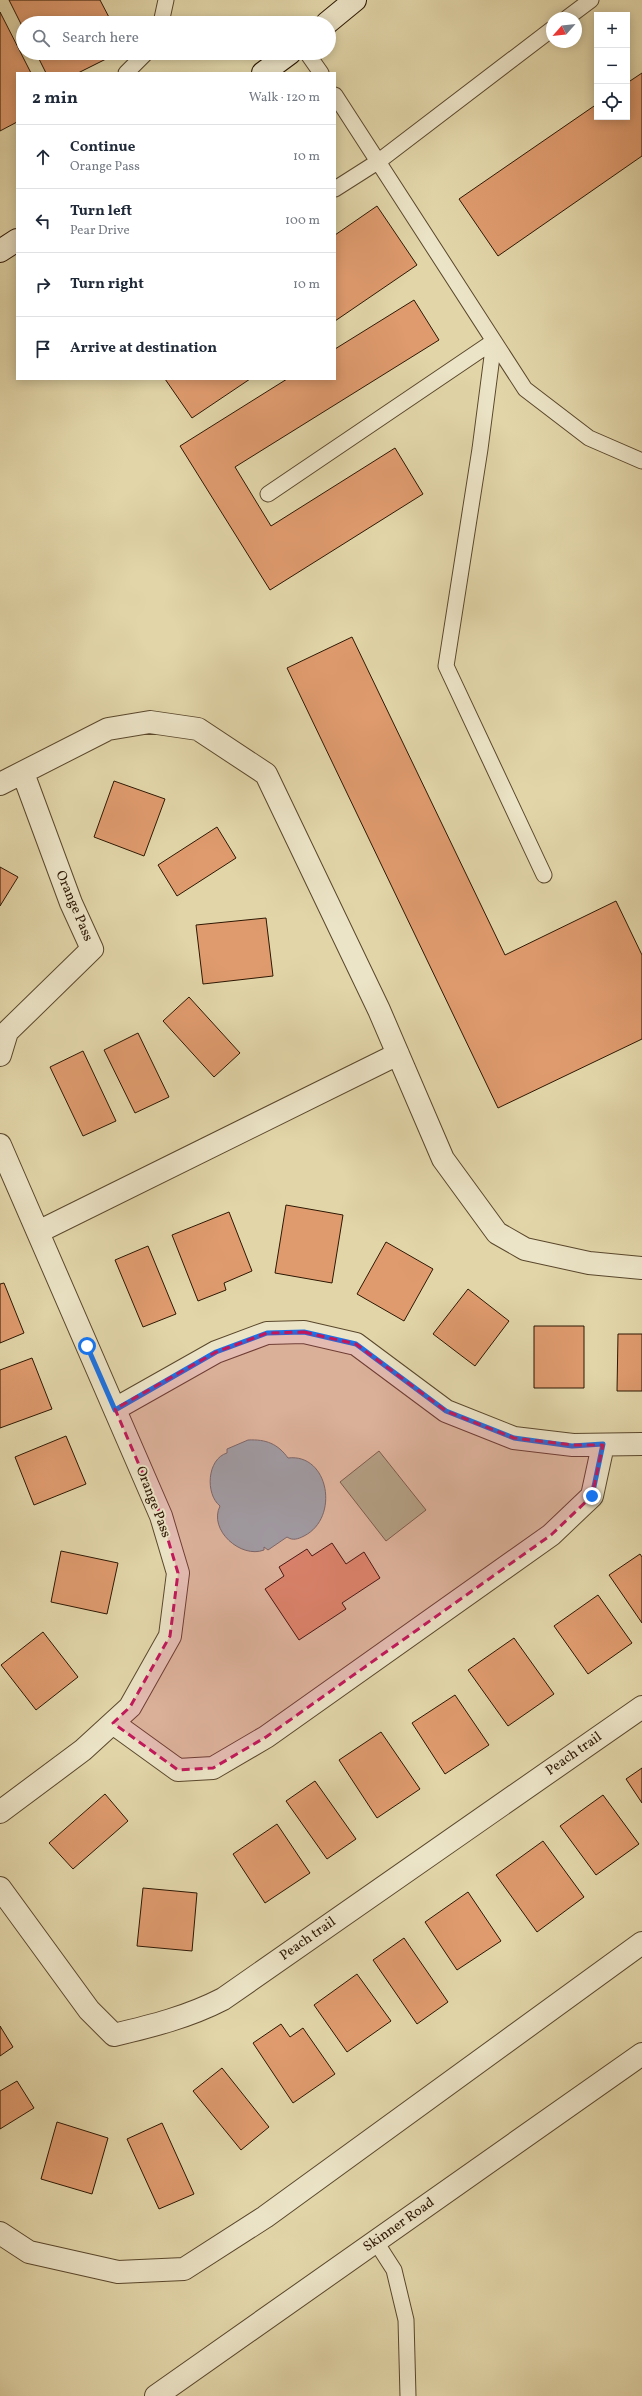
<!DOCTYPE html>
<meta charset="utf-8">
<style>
:root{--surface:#fff;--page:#f6f6f7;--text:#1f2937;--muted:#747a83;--line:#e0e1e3}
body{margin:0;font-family:Vollkorn,serif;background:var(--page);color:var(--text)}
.controls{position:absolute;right:12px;top:12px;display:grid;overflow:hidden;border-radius:0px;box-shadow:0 2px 10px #0003}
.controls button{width:36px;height:36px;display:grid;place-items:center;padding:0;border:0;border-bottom:1px solid var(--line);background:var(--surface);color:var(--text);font:20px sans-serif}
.compass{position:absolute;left:546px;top:12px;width:36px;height:36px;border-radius:50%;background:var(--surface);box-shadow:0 2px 10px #0003;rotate:243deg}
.stop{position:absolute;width:12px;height:12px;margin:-9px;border:3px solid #1a73e8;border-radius:50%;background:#fff}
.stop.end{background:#1a73e8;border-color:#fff;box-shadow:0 1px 4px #0008}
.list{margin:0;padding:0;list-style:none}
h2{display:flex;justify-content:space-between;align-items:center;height:52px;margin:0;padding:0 16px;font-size:17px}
h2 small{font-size:13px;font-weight:400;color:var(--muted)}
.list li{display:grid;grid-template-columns:26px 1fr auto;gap:12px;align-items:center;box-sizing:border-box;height:64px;padding:0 16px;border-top:1px solid var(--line)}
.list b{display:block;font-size:15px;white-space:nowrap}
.list p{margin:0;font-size:13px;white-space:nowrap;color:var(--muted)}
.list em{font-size:13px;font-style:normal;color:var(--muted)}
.icon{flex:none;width:22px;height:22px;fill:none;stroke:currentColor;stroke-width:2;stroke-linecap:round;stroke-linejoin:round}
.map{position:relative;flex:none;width:642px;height:2396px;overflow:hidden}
.search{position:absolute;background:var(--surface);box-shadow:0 2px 10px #0003;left:16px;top:16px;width:320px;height:44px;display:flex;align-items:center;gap:10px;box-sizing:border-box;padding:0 14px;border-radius:22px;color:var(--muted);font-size:15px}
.panel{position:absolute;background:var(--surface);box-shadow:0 2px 10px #0003;left:16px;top:72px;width:320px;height:308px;border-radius:0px}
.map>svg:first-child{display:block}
.green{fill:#aebf8c;stroke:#6e6b48}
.water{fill:#96b8af;stroke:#6c786a}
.building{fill:#df9b6e;stroke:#2d1703}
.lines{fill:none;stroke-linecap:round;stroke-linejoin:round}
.service-casing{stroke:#5a472c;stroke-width:17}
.minor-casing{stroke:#5a472c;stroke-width:24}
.tertiary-casing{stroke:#5a472c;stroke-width:24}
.secondary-casing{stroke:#2d1703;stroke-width:24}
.service{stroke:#ece4c7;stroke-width:15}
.minor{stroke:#ece4c7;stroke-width:22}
.tertiary{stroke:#ece4c7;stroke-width:22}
.secondary{stroke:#ece4c7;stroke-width:22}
.route{stroke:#1a73e8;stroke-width:5}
.marked{fill:#c2185b;fill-opacity:0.2;stroke:#c2185b;stroke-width:3;stroke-dasharray:8 5;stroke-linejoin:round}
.labels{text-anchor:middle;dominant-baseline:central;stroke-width:4;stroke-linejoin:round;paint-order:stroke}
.street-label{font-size:14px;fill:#2d1703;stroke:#ece4c7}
</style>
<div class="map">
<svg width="642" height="2396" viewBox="0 0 642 2396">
<rect width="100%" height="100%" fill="#e2d6a9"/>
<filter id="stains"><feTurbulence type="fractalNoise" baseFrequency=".005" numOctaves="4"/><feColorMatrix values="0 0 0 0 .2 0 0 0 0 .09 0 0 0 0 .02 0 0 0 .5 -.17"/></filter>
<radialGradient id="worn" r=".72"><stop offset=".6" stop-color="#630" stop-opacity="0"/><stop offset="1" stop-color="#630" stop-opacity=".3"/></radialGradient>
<path class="green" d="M379,1451L426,1510L386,1541L340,1482Z"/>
<path class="water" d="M248,1440C266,1439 278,1444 288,1458C329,1453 340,1518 304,1536C298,1539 293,1541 287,1537L268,1550L264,1547V1550C241,1559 208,1530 220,1506C205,1494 207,1459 227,1453V1449Z"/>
<path class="building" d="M9,0H100L112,23H23V28Z
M0,12L31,73H17V122L0,131Z
M36,53H118L78,73H46Z
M642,73V156L498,256L459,199L597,104V117H627V83Z
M377,206L417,265L335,321V235Z
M414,300L439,340L235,467L271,526L395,448L423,494L270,590L180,446L287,379H335V349Z
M165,379H250L192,418Z
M352,637L505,955L616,901L642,955V1039L498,1108L287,668Z
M114,781L165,799L144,856L94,837Z
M217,827L236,858L177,896L158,865Z
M0,867L18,877L0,906Z
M266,918L273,976L203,984L196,925Z
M189,997L240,1053L214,1077L163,1021Z
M138,1033L169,1097L135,1113L104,1050Z
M83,1051L116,1121L83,1136L50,1067Z
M286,1205L343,1215L332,1283L275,1273Z
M229,1212L252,1271L224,1283L226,1290L198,1301L172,1235Z
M386,1242L433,1269L404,1321L357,1294Z
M148,1246L176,1314L143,1327L115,1260Z
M4,1283L24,1333L0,1343V1284Z
M468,1289L509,1321L475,1366L433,1334Z
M534,1326H584V1388H534Z
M618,1334H642V1391H617Z
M32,1358L52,1409L0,1428V1370Z
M66,1436L86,1484L34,1505L15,1457Z
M332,1543L346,1564L364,1552L380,1578L342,1603L346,1609L299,1640L265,1589L284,1576L279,1567L307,1549L312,1556Z
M61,1551L118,1563L107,1614L51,1602Z
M640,1554L642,1557V1623L609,1575Z
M598,1595L632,1643L588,1674L554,1626Z
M43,1632L78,1677L36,1710L1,1665Z
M514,1638L554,1694L508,1726L468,1670Z
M455,1695L489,1745L445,1774L412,1723Z
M381,1732L420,1789L377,1818L339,1760Z
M642,1768V1803L626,1779Z
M315,1781L356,1839L327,1859L286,1801Z
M105,1794L128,1821L73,1869L49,1843Z
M603,1795L639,1844L596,1875L560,1826Z
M277,1824L310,1873L265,1903L233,1854Z
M543,1841L584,1897L537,1932L496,1875Z
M143,1888L197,1893L192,1951L137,1946Z
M468,1892L501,1941L457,1970L425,1922Z
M404,1938L448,2002L417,2024L373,1960Z
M357,1974L391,2021L347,2052L314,2005Z
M281,2024L290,2037L303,2028L335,2074L293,2103L253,2043Z
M0,2026L13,2047L0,2056Z
M222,2068L269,2127L241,2150L193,2091Z
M17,2081L34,2108L0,2129V2091Z
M57,2122L108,2138L92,2194L41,2179Z
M162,2123L194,2194L159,2209L127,2139Z"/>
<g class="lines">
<defs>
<path id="service" d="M567,18L591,0
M161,23L166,0
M307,53L321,73
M126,73L146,53
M335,95L525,389L589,438L642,461
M335,189L379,161L552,29
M494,341L480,449L446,666L544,875
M268,494L494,341
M376,2242L394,2270L406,2320L408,2396"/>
<path id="minor" d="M0,784L108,729L150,722L198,729L266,774L379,1010L443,1159L497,1233L525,1249L589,1263L642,1268
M0,1055L7,1032L92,949L71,903L23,773
M0,1145L161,1516L178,1573L170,1636L130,1707L83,1750L0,1812
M38,1232L398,1054
M115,1409L216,1352L267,1333L304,1332L356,1344L446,1411L514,1438L573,1445L642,1444
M113,1723L178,1770L213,1768L266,1737L551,1535L592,1496L603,1445
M0,1888L89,2010L114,2035C152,2026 188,2017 223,1999L642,1707
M0,2233L29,2252L118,2272L184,2269L265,2217L642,1943"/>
<path id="tertiary" d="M156,2396L642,2054"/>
<path id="secondary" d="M327,23L355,0
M263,73L290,53
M0,251L17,240"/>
</defs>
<use href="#service" class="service-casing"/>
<use href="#minor" class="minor-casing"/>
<use href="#tertiary" class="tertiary-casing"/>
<use href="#secondary" class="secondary-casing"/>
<use href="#service" class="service"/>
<use href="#minor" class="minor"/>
<use href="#tertiary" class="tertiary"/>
<use href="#secondary" class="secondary"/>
</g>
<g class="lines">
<path class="route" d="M87,1346L115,1410L216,1352L267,1333L304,1332L356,1344L446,1411L514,1438L572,1446L603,1444L592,1496"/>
</g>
<path class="marked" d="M304,1332L356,1344L446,1411L514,1438L573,1445H603L592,1496L551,1535L266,1737L213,1768L178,1770L113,1723L130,1707L170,1636L178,1573L161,1516L115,1409L216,1352L267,1333Z"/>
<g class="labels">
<g class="street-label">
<text transform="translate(74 906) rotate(67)">Orange Pass</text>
<text transform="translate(153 1502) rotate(69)">Orange Pass</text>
<text transform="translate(574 1754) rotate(-35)">Peach trail</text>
<text transform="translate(308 1939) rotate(-35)">Peach trail</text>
<text transform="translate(399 2225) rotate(-35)">Skinner Road</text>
</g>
</g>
<rect width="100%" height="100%" filter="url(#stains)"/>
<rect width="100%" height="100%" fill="url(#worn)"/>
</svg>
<div class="controls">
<button>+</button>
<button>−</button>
<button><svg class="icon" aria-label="locate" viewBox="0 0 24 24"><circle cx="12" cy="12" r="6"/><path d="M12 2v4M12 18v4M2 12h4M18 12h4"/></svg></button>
</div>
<svg class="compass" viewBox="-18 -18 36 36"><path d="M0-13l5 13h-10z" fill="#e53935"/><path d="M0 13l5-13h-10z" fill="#747a83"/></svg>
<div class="stop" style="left:87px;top:1346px"></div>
<div class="stop end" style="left:592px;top:1496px"></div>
<div class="search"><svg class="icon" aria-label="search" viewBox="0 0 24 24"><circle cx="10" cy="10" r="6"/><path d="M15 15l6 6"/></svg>Search here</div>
<section class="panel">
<h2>2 min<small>Walk · 120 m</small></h2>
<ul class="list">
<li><svg class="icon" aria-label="ahead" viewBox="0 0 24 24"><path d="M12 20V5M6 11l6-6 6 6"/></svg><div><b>Continue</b><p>Orange Pass</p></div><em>10 m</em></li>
<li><svg class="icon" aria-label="left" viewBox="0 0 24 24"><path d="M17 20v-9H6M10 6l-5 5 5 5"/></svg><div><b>Turn left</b><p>Pear Drive</p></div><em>100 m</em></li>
<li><svg class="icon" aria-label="right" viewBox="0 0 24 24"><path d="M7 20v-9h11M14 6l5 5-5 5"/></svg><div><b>Turn right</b></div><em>10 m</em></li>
<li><svg class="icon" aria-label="arrive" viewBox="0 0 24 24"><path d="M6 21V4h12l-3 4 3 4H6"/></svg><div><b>Arrive at destination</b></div></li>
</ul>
</section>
</div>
